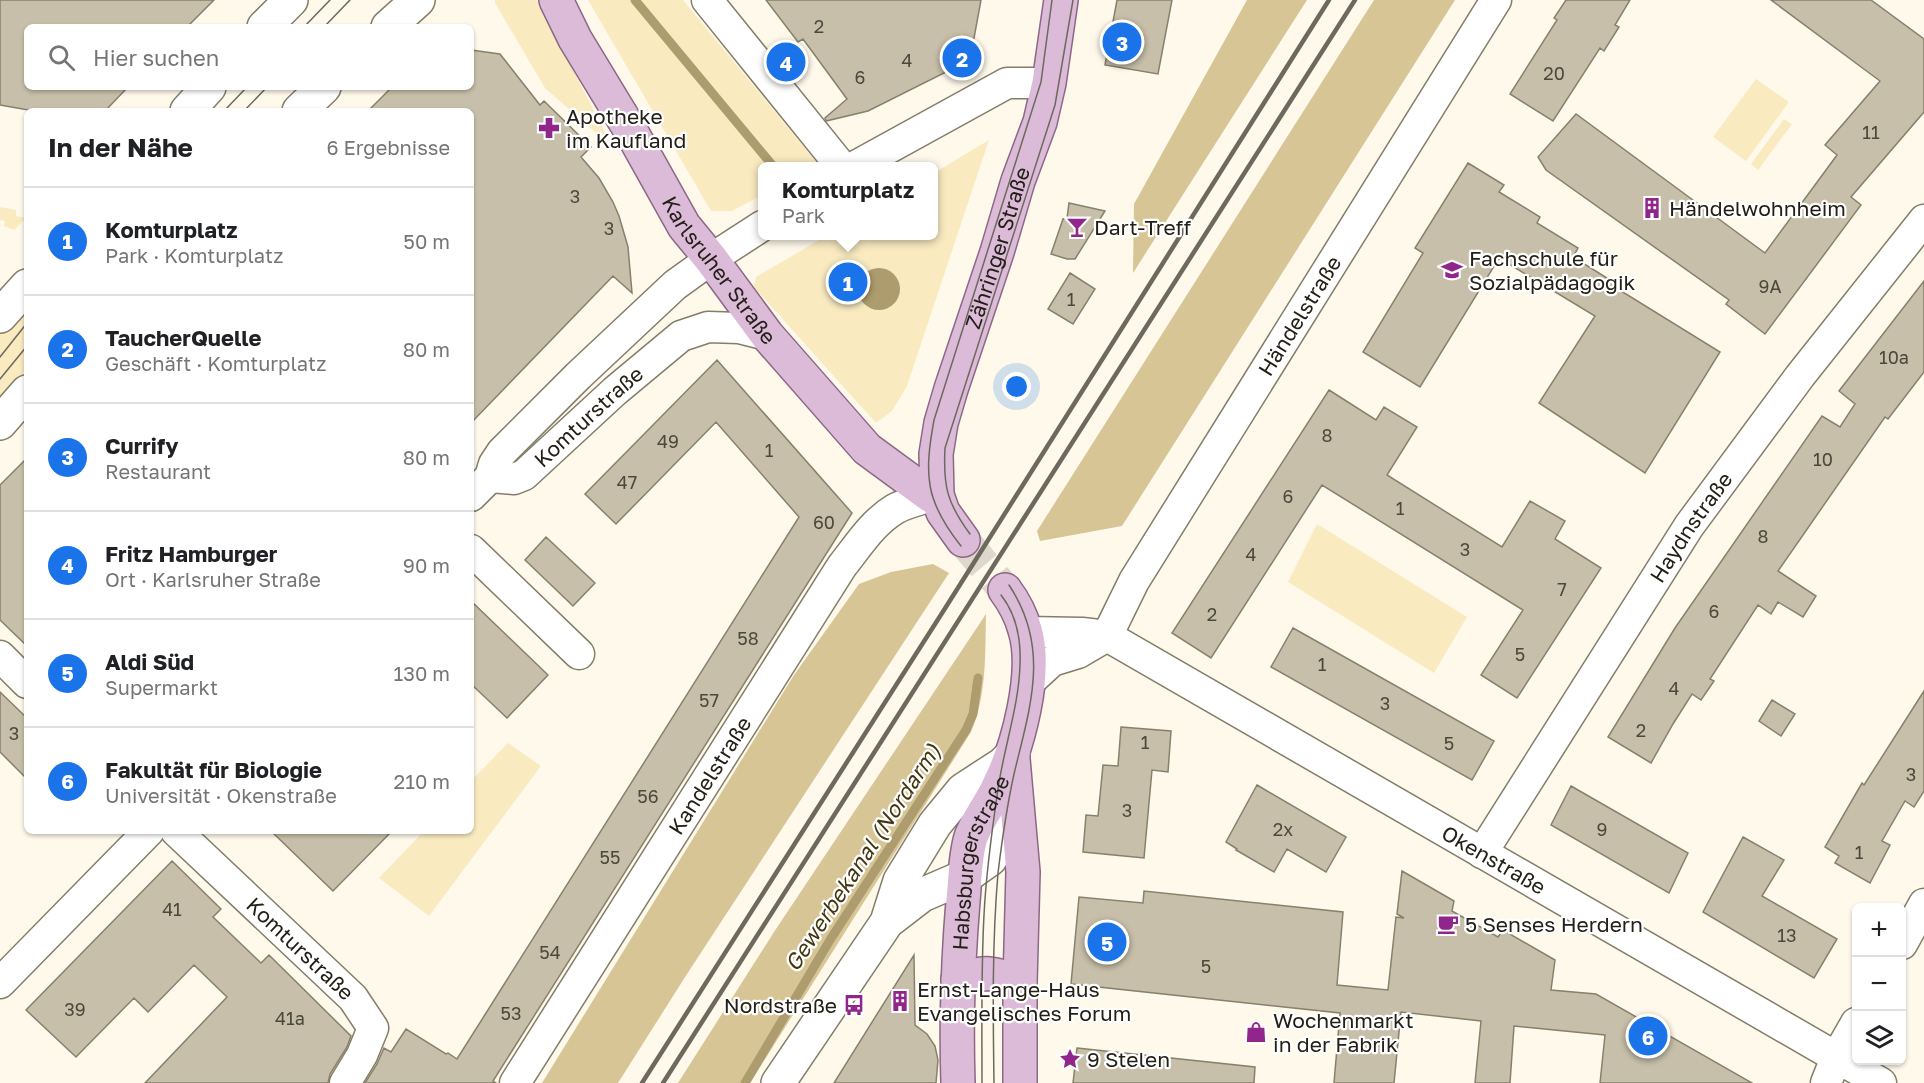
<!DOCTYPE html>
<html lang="de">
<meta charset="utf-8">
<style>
:root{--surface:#fff;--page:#f6f6f6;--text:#202124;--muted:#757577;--line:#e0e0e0;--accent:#1a73e8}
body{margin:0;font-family:"Golos Text",sans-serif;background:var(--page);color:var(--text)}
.controls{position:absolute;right:18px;bottom:18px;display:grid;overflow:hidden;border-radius:9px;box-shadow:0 2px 4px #0004}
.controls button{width:54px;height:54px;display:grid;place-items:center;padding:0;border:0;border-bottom:2px solid var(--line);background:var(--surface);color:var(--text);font:30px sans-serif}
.you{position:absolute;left:1017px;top:387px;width:21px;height:21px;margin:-15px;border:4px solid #fff;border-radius:50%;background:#1a73e8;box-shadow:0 0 0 9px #1a73e833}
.badge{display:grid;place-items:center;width:39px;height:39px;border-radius:50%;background:var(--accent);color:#fff;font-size:20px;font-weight:700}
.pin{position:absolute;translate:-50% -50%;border:3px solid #fff;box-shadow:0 2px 6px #0006}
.popup{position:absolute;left:758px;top:162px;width:180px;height:78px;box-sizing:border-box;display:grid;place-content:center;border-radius:9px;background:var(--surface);filter:drop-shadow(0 2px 4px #0005);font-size:20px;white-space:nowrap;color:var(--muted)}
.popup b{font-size:22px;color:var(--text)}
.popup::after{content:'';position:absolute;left:50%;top:100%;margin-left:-12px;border:12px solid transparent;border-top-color:var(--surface)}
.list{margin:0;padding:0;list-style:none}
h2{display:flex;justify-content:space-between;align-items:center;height:78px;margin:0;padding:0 24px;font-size:26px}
h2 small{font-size:20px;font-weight:400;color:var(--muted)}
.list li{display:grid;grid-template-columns:39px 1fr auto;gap:18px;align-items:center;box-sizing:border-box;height:108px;padding:0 24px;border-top:2px solid var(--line)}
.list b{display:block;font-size:22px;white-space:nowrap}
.list p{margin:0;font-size:20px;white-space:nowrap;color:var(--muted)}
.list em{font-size:20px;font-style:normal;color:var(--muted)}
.icon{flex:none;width:33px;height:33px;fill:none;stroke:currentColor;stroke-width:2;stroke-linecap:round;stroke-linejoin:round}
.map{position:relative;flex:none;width:1924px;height:1083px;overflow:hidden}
.search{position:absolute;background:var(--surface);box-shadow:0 2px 4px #0004;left:24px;top:24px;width:450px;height:66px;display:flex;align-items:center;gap:15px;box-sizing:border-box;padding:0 21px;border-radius:9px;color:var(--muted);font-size:22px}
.panel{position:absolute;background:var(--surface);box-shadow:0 2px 4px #0004;left:24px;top:108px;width:450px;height:726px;border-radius:9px}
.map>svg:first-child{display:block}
.green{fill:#f9eac0}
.forest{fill:#d7c596}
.water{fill:#ad9c6d}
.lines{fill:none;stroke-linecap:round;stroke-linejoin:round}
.stream{stroke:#ad9c6d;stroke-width:9}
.building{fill:#c7bfa9;stroke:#87806b;stroke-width:1.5}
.primary-tunnel{stroke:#ddd8cb;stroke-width:33;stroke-dasharray:33 16;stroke-linecap:butt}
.street-casing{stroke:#847d68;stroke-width:33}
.secondary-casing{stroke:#847d68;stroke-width:36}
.primary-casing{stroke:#8c6885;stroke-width:36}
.street{stroke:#fff;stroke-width:30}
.secondary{stroke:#fff;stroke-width:33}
.primary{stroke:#dcbbd9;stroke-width:33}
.tram{stroke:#6d695f;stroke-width:1.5}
.rail{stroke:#6d695f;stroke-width:4.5}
.labels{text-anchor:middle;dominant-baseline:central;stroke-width:4.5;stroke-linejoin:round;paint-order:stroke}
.number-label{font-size:18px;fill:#4c483c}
.poi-label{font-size:21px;fill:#232018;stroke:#fff;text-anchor:start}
.street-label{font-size:21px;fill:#232018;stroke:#fff}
.water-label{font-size:22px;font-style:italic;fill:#433710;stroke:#fff}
</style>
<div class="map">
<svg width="1924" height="1083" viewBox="0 0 1924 1083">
<rect width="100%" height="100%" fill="#fef9eb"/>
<path class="green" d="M495,0H537L608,138L604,140L545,88L495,3Z
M588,0H683L818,164L814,166H762V195L732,211H711Z
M1756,79L1789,102L1746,161L1713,137Z
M1784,119L1792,124L1758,170L1751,164Z
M989,140L907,386L892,411L876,423L754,287L756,277L826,236H934V173Z
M0,207L16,210V216L26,218L14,230L4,226L5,221L0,220Z
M27,297V369L0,398V326Z
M1317,524L1467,617L1434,673L1288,582Z
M508,743L541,766L429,916L379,878L424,831H471V781Z"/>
<path class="forest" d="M1247,0H1307L1133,273L1134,204Z
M1374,0H1455L1122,526L1040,541L1037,531Z
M933,564L949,573L687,974L618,1083H542L794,675L859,584L891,572Z
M986,614C985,654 987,695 971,732L750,1083H678L774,932Z"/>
<path class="water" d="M858 289a21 21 0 1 1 42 0a21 21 0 1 1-42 0Z"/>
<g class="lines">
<path class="stream" d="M635,0L773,166
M745,1083L830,940L966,730L973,714L978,678"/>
</g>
<path class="building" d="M0,0H214L187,27H27V87H128L105,111H34L0,105Z
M766,0H981L970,60L868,111L826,121L825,118L847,99L803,39L798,42Z
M1117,0H1172L1158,74L1105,65Z
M1566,0H1630L1615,25L1619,27L1604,51L1600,48L1553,121L1510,94L1557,20L1554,18Z
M1771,0H1871L1924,39V112L1851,197L1861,205L1765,334L1726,304L1729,300L1546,170L1538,157L1576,114L1765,253L1837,155L1825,145L1880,81Z
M471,50L500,54L540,105L544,101L591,147L581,157L599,178L613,202L619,216L628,247L632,293L613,276L471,423V111H368L392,87H471Z
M1468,163L1504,185L1499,192L1540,217L1537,223L1578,248L1573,257L1615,283L1613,286L1720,352L1645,473L1539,403L1595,316L1499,258L1420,387L1363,352L1423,253L1415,248Z
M1069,203L1105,211L1075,259H1067L1051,254L1063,219L1067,218Z
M1070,273L1095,289L1073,324L1048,309Z
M1924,281V372L1888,419L1885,417L1778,571L1816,596L1803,617L1778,602L1771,614L1758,605L1710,679L1714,681L1701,700L1692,694L1673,724L1651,763L1608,737L1675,628L1822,416L1840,427L1855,404L1839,391Z
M717,360L852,513L493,1081L496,1083H365L377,1064L384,1048L391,1052L406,1029L446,1054L448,1053L457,1059L799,517L716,422L616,524L585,494Z
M1329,390L1376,420L1384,407L1417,427L1387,475L1502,547L1530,501L1565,521L1555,539L1601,568L1517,698L1481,675L1523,610L1322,485L1211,658L1172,633Z
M27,458V646L0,620V485Z
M546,537L595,583L573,606L525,560Z
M471,601L548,675L507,718L471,684Z
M1293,628L1494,741L1472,780L1271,667Z
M1924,691V791L1914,807L1905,801L1882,841L1890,845L1870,883L1835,863L1839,856L1825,847L1862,783L1864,785Z
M0,692L27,718V779L0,752Z
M1772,700L1795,714L1781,736L1759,721Z
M1121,727L1171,731L1168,772L1152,770L1144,858L1083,852L1086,815L1098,816L1103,765L1118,766Z
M1257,785L1346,837L1326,872L1287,849L1274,872L1236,850L1237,849L1226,842Z
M1571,786L1688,853L1669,893L1551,825Z
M271,831H392L333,891Z
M1743,837L1784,860L1762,896L1837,939L1814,978L1703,912Z
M172,861L221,909L213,917L261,963L269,955L351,1036L347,1047L330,1074L328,1083H145L227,997L194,965L148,1012L134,998L76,1057L26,1010Z
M1402,871L1454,901L1452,911L1498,937L1503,930L1555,960L1551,990L1596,994L1752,1083H1600L1605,1035L1514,1026L1510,1083H1475L1481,1021L1401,1012L1394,1083H1334L1340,1013L1071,984L1079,897L1143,903L1144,891L1343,912L1337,985L1388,990L1396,917L1404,918L1397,914Z
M914,955L915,1025L927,1034L935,1046L938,1060L936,1083H834Z
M1077,1048L1255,1067L1254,1083H1073Z"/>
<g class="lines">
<path class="primary-tunnel" d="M963,540L1005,590"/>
<defs>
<g id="street">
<path d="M707,0L841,166"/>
<path d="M856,166L1007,83H1049"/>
<path id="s1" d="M490,477L514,479L524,475L615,391L681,336L708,327L739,328L767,335"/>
<path d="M471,496L490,477L494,464L502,452L578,376L675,285L711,259L762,226"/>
<path d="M471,550L579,654"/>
<path id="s2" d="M1026,632L1082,633L1107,636L1881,1083"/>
<path id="s3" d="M1107,636L1134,581L1496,0"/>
<path d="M0,656L27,683"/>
<path d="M1028,683L1052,661L1078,653L1107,636"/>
<path id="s4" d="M176,831L353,998L373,1028L362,1055L345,1083"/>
<path id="s5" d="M1482,853L1689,526L1800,376L1924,220"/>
<path d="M1902,944L1924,904"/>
<path d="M0,983L149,831"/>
<path id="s6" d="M515,1083L842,566C858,546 873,522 895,509C905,503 920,500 931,496"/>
<path d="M1826,1083L1836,1058L1856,1023"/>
</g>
<path id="secondary" d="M264,27L291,0
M388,27L418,0
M187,111L209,87
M299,111L324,87
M0,316L27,286
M0,423L27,392
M887,922L900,881L935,824L963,790L1003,764L1013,754
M778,1083L887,922L922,895L966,876L990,859L1003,837L1011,791"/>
<g id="primary">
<path id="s7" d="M556,0L575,39L632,133L684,226L711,259L767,335L867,449L931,496L937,495"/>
<path id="s8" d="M963,540L943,512L937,495L936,454L941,423L951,389L997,252L1018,181L1040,122L1049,83L1061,0"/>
<path d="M1013,759L1023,872L1020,983V1083"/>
<path d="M958,979C988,971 991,972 1020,983"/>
<path id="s9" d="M958,1083C956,1022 958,961 963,901C965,880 965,857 971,837C977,820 992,802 999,785C1018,747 1038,672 1025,630C1021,615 1014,602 1005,590"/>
</g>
</defs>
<use href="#street" class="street-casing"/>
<use href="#secondary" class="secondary-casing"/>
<use href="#primary" class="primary-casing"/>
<use href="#street" class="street"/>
<use href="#secondary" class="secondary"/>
<use href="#primary" class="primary"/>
<path class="tram" d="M304,27L330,0
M324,27L350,0
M224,111L247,87
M244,111L267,87
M0,357L27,323
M0,379L27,346
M970,534C947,503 943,486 945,448L1055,105L1073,0
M961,546C925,501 924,475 934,420L1041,82L1052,0
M982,1083C982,1027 981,971 984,915C986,873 992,830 998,789C1004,747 1019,706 1020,664C1021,640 1016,614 1001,595
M994,1083C993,1013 992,943 998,873C1002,840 1007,806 1014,774C1030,707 1051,648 1009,585"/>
<path class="rail" d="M642,1083L944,610L1329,0
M663,1083L1355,0"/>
</g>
<defs>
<symbol id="pharmacy-bare" viewBox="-9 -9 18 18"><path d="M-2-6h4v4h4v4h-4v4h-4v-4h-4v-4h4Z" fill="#90268b" stroke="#fff" stroke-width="2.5" paint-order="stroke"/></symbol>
<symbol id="building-bare" viewBox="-9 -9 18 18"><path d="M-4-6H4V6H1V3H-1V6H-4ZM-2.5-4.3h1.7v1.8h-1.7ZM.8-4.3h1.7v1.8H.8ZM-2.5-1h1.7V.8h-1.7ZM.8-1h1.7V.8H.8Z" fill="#90268b" stroke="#fff" stroke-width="2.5" paint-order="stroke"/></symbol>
<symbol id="bar-bare" viewBox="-9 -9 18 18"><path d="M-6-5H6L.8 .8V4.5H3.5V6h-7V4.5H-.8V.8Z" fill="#90268b" stroke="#fff" stroke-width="2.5" paint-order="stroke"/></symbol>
<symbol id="school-bare" viewBox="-9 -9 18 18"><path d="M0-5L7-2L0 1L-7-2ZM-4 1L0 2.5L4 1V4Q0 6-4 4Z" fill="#90268b" stroke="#fff" stroke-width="2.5" paint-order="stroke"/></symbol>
<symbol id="cafe-bare" viewBox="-9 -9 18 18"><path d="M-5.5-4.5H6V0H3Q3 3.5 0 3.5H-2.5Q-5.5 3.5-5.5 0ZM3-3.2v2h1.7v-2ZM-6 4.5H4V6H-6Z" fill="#90268b" stroke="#fff" stroke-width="2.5" paint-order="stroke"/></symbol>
<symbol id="bus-bare" viewBox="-9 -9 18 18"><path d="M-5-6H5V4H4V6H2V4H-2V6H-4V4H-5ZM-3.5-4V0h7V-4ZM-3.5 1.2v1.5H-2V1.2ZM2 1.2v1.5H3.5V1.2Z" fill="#90268b" stroke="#fff" stroke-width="2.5" paint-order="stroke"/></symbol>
<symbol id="shop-bare" viewBox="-9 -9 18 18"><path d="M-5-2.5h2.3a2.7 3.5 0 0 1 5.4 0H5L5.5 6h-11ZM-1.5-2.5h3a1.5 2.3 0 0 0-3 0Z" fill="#90268b" stroke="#fff" stroke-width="2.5" paint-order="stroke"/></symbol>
<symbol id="sight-bare" viewBox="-9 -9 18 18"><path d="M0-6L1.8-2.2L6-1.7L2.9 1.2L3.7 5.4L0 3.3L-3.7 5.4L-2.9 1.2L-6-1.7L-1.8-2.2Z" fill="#90268b" stroke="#fff" stroke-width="2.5" paint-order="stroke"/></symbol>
</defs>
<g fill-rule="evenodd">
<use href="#pharmacy-bare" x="534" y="113" width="30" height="30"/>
<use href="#building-bare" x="1637" y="193" width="30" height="30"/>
<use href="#bar-bare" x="1062" y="212" width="30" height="30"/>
<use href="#school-bare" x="1437" y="255" width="30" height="30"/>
<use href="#cafe-bare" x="1433" y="909" width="30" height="30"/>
<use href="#building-bare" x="885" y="986" width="30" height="30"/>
<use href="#bus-bare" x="839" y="990" width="30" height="30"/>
<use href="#shop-bare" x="1241" y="1017" width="30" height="30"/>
<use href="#sight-bare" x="1055" y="1044" width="30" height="30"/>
</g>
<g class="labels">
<g class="number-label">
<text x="819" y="26">2</text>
<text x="907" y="60">4</text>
<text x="1554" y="73">20</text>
<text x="860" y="77">6</text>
<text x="1871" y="132">11</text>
<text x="575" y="196">3</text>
<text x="609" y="228">3</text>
<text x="1770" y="286">9A</text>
<text x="1071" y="299">1</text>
<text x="1894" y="357">10a</text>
<text x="1327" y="435">8</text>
<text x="668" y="441">49</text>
<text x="769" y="450">1</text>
<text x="1823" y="459">10</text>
<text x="627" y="482">47</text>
<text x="1288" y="496">6</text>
<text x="1400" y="508">1</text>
<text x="824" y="522">60</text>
<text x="1763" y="536">8</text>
<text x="1465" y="549">3</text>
<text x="1251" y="554">4</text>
<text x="1562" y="589">7</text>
<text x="1714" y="611">6</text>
<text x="1212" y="614">2</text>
<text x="748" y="638">58</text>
<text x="1520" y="654">5</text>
<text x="1322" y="664">1</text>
<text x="1674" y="688">4</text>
<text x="709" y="700">57</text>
<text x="1385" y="703">3</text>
<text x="1641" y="730">2</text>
<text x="14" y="733">3</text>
<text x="1145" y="742">1</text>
<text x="1449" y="743">5</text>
<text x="1911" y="774">3</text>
<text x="648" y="796">56</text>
<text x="1127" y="810">3</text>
<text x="1283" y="829">2x</text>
<text x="1602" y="829">9</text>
<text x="1859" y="852">1</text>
<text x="610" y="857">55</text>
<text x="172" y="909">41</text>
<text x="1787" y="935">13</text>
<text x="550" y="952">54</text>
<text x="1206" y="966">5</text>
<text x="75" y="1009">39</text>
<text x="511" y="1013">53</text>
<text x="290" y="1018">41a</text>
</g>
<g class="poi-label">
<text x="566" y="116">Apotheke<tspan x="566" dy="24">im Kaufland</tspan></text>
<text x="1669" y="208">Händelwohnheim</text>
<text x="1094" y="227">Dart-Treff</text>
<text x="1469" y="258">Fachschule für<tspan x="1469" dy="24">Sozialpädagogik</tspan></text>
<text x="1465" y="924">5 Senses Herdern</text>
<text x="917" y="989">Ernst-Lange-Haus<tspan x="917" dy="24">Evangelisches Forum</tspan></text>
<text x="837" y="1005" text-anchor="end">Nordstraße</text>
<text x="1273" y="1020">Wochenmarkt<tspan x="1273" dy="24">in der Fabrik</tspan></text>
<text x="1087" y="1059">9 Stelen</text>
</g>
<g class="street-label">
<text stroke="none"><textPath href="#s8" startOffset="309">Zähringer Straße</textPath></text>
<text stroke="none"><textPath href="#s7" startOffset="316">Karlsruher Straße</textPath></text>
<text stroke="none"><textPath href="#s3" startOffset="374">Händelstraße</textPath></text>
<text stroke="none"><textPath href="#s1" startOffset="122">Komturstraße</textPath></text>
<text stroke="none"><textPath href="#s5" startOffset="387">Haydnstraße</textPath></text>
<text stroke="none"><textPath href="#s6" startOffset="364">Kandelstraße</textPath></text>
<text stroke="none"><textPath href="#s2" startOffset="528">Okenstraße</textPath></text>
<text stroke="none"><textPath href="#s9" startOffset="224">Habsburgerstraße</textPath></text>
<text stroke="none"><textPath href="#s4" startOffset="171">Komturstraße</textPath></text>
</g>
<g class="water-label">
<text transform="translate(862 857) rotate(-57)">Gewerbekanal (Nordarm)</text>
</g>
</g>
</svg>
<div class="controls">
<button>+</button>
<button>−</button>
<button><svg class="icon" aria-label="layers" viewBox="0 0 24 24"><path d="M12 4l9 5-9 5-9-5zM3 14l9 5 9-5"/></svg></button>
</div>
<div class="you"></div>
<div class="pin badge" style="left:848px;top:282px">1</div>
<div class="popup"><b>Komturplatz</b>Park</div>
<div class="pin badge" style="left:962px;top:58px">2</div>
<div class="pin badge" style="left:1122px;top:42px">3</div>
<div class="pin badge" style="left:786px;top:62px">4</div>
<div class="pin badge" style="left:1107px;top:942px">5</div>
<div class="pin badge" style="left:1648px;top:1036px">6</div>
<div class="search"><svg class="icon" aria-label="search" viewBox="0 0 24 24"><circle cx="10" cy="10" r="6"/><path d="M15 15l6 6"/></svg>Hier suchen</div>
<section class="panel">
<h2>In der Nähe<small>6 Ergebnisse</small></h2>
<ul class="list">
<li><span class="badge">1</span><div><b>Komturplatz</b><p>Park · Komturplatz</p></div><em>50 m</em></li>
<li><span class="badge">2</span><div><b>TaucherQuelle</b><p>Geschäft · Komturplatz</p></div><em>80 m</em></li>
<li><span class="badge">3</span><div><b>Currify</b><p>Restaurant</p></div><em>80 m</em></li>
<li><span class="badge">4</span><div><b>Fritz Hamburger</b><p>Ort · Karlsruher Straße</p></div><em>90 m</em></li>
<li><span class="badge">5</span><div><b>Aldi Süd</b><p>Supermarkt</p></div><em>130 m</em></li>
<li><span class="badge">6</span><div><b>Fakultät für Biologie</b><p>Universität · Okenstraße</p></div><em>210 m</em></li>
</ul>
</section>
</div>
